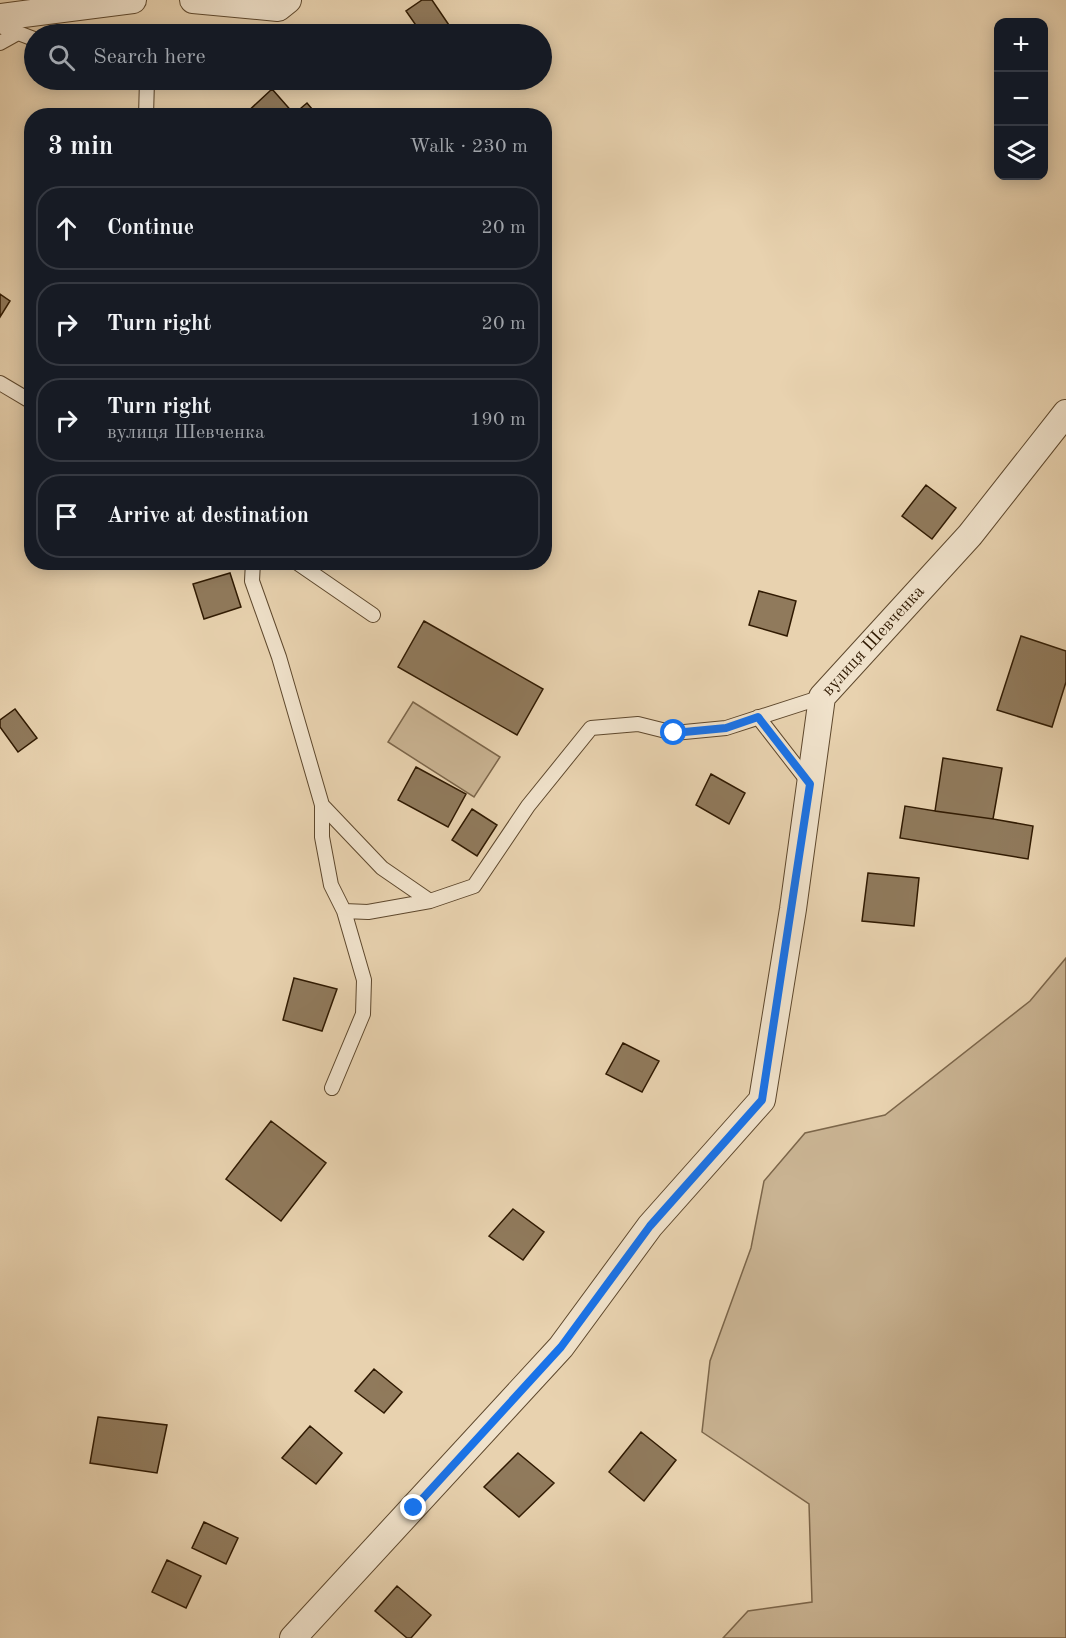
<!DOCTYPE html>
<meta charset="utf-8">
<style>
:root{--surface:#171b24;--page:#20242c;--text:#f1f3f6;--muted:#9ea1a6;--line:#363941}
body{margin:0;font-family:"Old Standard TT",serif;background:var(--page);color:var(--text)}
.controls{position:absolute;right:18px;top:18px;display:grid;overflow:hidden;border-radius:12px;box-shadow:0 3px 15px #0003}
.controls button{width:54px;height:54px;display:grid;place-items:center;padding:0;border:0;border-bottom:2px solid var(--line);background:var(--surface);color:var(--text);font:30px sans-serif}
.stop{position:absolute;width:18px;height:18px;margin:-14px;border:4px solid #1a73e8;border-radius:50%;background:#fff}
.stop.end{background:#1a73e8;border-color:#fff;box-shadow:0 2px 6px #0008}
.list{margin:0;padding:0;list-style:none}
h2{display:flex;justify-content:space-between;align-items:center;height:78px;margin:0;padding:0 24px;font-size:26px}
h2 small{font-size:20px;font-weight:400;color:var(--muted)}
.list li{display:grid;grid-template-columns:39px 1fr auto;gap:18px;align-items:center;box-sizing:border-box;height:84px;margin:0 12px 12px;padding:0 12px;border:2px solid var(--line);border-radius:24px}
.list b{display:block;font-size:22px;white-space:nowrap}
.list p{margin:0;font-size:20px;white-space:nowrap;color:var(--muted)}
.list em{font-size:20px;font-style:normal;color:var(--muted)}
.icon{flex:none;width:33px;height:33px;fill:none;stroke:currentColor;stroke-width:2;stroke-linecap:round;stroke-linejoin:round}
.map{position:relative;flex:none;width:1066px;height:1638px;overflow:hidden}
.search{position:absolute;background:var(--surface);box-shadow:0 3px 15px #0003;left:24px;top:24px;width:528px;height:66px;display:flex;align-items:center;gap:15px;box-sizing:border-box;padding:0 21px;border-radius:33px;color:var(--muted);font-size:22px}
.panel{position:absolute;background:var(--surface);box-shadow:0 3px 15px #0003;left:24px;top:108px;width:528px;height:462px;border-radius:24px}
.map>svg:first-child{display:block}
.green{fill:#c9b392;stroke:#7c664a;stroke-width:1.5}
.building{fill:#907a5c;stroke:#301a02;stroke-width:1.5}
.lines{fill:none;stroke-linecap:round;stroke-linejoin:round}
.lane-casing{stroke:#5e482d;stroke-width:16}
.street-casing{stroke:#5e482d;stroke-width:28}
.lane{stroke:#f0e2cb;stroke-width:14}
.street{stroke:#f0e2cb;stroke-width:26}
.route{stroke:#1a73e8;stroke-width:8}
.labels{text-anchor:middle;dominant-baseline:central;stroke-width:4.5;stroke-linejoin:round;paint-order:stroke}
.street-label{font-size:18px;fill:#301a02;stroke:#f0e2cb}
</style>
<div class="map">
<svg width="1066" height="1638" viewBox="0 0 1066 1638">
<rect width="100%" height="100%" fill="#e8d2af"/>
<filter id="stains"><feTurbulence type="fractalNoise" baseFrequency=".00333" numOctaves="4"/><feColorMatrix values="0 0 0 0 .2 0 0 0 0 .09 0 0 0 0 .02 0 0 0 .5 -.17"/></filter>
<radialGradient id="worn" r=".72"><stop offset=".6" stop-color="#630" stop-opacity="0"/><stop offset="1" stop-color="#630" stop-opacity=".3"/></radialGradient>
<path class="green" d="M413,702L500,757L474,797L388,742Z
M1066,958V1638H723L748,1611L812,1602L809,1504L702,1432L710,1361L751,1248L764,1181L805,1133L885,1115L1030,1001Z"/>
<path class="building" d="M422,0H432L451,28L441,34H422L406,11Z
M272,89L294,114L307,103L318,116H243Z
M0,294L10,301L0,317Z
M926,485L956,508L932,539L902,516Z
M230,573L241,607L204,619L193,584Z
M759,591L796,601L787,636L749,625Z
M424,621L543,689L517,735L398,667Z
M1021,636L1066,651V682L1052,727L997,710Z
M15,709L37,738L18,752L0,727V720Z
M943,758L1002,768L993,819L1033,826L1028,859L900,838L905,806L935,811Z
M943,758L1002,768L993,819L935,811Z
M416,767L466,794L448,827L398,800Z
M711,774L745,793L729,824L696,805Z
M472,809L497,825L477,856L452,840Z
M868,873L919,878L914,926L862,921Z
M294,978L337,989L322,1031L283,1020Z
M623,1043L659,1061L642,1092L606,1074Z
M271,1121L326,1163L281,1221L226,1179Z
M513,1209L544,1232L523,1260L489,1236Z
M374,1369L402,1392L384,1413L355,1391Z
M98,1417L167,1425L157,1473L90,1463Z
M310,1426L342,1453L316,1484L282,1458Z
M641,1432L676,1460L644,1501L609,1472Z
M518,1453L554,1483L519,1517L484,1487Z
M204,1522L238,1538L226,1564L192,1548Z
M167,1560L201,1576L186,1608L152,1592Z
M397,1586L431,1615L411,1638H407L375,1611Z"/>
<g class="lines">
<defs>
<path id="lane" d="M0,26L34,39
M0,43L18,33
M144,80H147L146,116
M0,383L32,402
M253,562L252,581L279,657L322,805L382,868L430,901L474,886L528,806L591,728L638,724L674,733L726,728L822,697
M296,562L373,615
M758,717L810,784
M322,805V837L331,885L344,911L364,980L363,1014L332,1088
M344,911L368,912L430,901"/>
<g id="street">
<path d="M193,0L278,8L288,0"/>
<path d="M0,17L133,0"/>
<path id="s1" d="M293,1638L561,1347L650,1226L762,1100L793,909L822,697L970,535L1066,413"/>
</g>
</defs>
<use href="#lane" class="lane-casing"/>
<use href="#street" class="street-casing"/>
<use href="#lane" class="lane"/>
<use href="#street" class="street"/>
</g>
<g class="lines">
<path class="route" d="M414,1508L561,1347L650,1226L762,1100L810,784L758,717L726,728L674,733"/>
</g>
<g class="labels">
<g class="street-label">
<text stroke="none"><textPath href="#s1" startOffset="1198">вулиця Шевченка</textPath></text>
</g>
</g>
<rect width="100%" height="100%" filter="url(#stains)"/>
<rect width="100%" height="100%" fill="url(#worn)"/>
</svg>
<div class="controls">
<button>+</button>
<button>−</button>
<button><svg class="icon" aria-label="layers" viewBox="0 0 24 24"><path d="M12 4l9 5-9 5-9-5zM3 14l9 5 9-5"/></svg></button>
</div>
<div class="stop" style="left:674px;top:733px"></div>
<div class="stop end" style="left:414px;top:1508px"></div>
<div class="search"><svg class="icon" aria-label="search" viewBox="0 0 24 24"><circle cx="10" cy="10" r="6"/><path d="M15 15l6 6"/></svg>Search here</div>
<section class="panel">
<h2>3 min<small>Walk · 230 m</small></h2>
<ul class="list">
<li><svg class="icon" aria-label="ahead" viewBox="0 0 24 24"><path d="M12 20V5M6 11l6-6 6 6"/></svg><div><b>Continue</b></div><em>20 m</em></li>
<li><svg class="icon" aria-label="right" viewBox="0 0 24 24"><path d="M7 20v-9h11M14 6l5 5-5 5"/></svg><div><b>Turn right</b></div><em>20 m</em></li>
<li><svg class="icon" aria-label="right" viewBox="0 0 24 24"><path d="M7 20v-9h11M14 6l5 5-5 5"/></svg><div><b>Turn right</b><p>вулиця Шевченка</p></div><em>190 m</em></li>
<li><svg class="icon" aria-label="arrive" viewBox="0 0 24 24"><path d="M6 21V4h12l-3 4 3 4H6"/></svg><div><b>Arrive at destination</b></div></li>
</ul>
</section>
</div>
